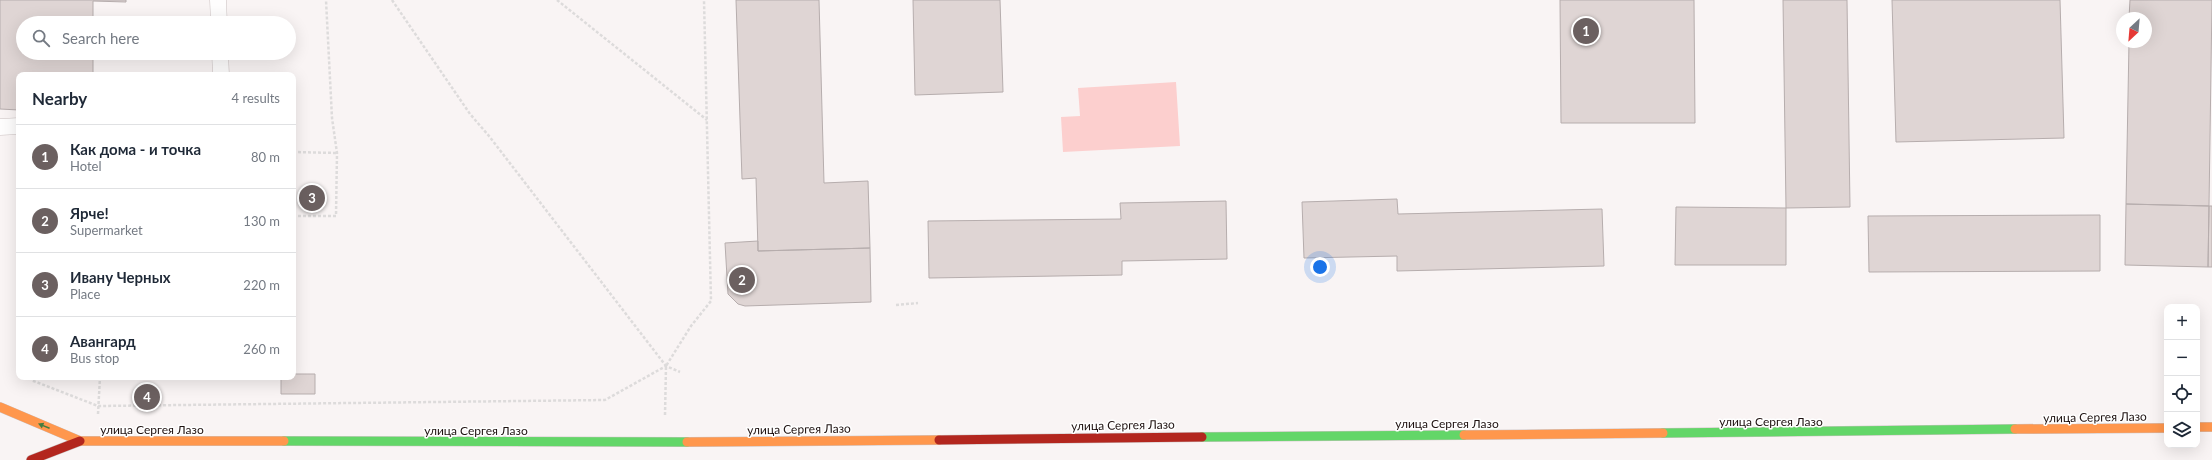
<!DOCTYPE html>
<meta charset="utf-8">
<style>
:root{--surface:#fff;--page:#f6f6f7;--text:#1f2937;--muted:#747a83;--line:#e0e1e3;--accent:#6b6060}
body{margin:0;font-family:Lato,sans-serif;background:var(--page);color:var(--text)}
.controls{position:absolute;right:12px;bottom:12px;display:grid;overflow:hidden;border-radius:8px;box-shadow:0 4px 16px #0002}
.controls button{width:36px;height:36px;display:grid;place-items:center;padding:0;border:0;border-bottom:1px solid var(--line);background:var(--surface);color:var(--text);font:20px sans-serif}
.compass{position:absolute;left:2116px;top:12px;width:36px;height:36px;border-radius:50%;background:var(--surface);box-shadow:0 4px 16px #0002;rotate:206deg}
.you{position:absolute;left:1320px;top:267px;width:14px;height:14px;margin:-10px;border:3px solid #fff;border-radius:50%;background:#1a73e8;box-shadow:0 0 0 6px #1a73e833}
.badge{display:grid;place-items:center;width:26px;height:26px;border-radius:50%;background:var(--accent);color:#fff;font-size:13px;font-weight:700}
.pin{position:absolute;translate:-50% -50%;border:2px solid #fff;box-shadow:0 1px 4px #0006}
.list{margin:0;padding:0;list-style:none}
h2{display:flex;justify-content:space-between;align-items:center;height:52px;margin:0;padding:0 16px;font-size:17px}
h2 small{font-size:13px;font-weight:400;color:var(--muted)}
.list li{display:grid;grid-template-columns:26px 1fr auto;gap:12px;align-items:center;box-sizing:border-box;height:64px;padding:0 16px;border-top:1px solid var(--line)}
.list b{display:block;font-size:15px;white-space:nowrap}
.list p{margin:0;font-size:13px;white-space:nowrap;color:var(--muted)}
.list em{font-size:13px;font-style:normal;color:var(--muted)}
.icon{flex:none;width:22px;height:22px;fill:none;stroke:currentColor;stroke-width:2;stroke-linecap:round;stroke-linejoin:round}
.map{position:relative;flex:none;width:2212px;height:460px;overflow:hidden}
.search{position:absolute;background:var(--surface);box-shadow:0 4px 16px #0002;left:16px;top:16px;width:280px;height:44px;display:flex;align-items:center;gap:10px;box-sizing:border-box;padding:0 14px;border-radius:22px;color:var(--muted);font-size:15px}
.panel{position:absolute;background:var(--surface);box-shadow:0 4px 16px #0002;left:16px;top:72px;width:280px;height:308px;border-radius:8px}
.map>svg:first-child{display:block}
.green{fill:#fccfce}
.building{fill:#dfd5d4;stroke:#b6adad}
.lines{fill:none;stroke-linecap:round;stroke-linejoin:round}
.lane-casing{stroke:#ccc2c2;stroke-width:17}
.fast-casing{stroke:#ccc2c2;stroke-width:10}
.slow-casing{stroke:#ccc2c2;stroke-width:10}
.jam-casing{stroke:#ccc2c2;stroke-width:10}
.path{stroke:#dddbdb;stroke-width:2.5;stroke-dasharray:3 2;stroke-linecap:butt}
.lane{stroke:#fefdfd;stroke-width:16}
.fast{stroke:#63d668;stroke-width:9}
.slow{stroke:#ff974d;stroke-width:9}
.jam{stroke:#b3261e;stroke-width:9}
.oneway{fill:#447d40}
.labels{text-anchor:middle;dominant-baseline:central;stroke-width:3;stroke-linejoin:round;paint-order:stroke}
.street-label{font-size:12px;fill:#1e1110;stroke:#fff}
</style>
<div class="map">
<svg width="2212" height="460" viewBox="0 0 2212 460">
<rect width="100%" height="100%" fill="#f9f4f4"/>
<path class="green" d="M1176,82L1180,146L1063,152L1061,117L1080,116L1078,88Z"/>
<path class="building" d="M0,0H126V2L93,1V23H23V53H93V75H19V110L0,109Z
M736,0H819L824,183L868,181L870,248L758,251L756,178L742,179Z
M913,0H1000L1003,92L915,95Z
M1560,0H1694L1695,123H1561Z
M1783,0H1847L1850,207L1786,208Z
M1892,0H2060L2064,138L1896,142Z
M2130,0H2212L2209,206L2126,204L2129,42H2146V18H2129Z
M1397,199L1398,214L1602,209L1604,266L1397,271V256L1304,258L1302,202Z
M1226,201L1227,259L1122,261V275L929,278L928,221L1121,219L1120,203Z
M2126,204L2209,206L2208,267L2125,265Z
M2209,206H2212V267H2208Z
M1676,207L1786,208V265H1675Z
M2100,215V271L1869,272L1868,216Z
M758,241V251L870,248L871,302L745,306L738,304L728,294L725,243Z
M293,374H315V394H281V377H293Z"/>
<g class="lines">
<defs>
<path id="lane" d="M218,0L219,23
M220,53L221,75
M0,127L19,126"/>
<path id="fast" d="M1663,433L2015,429
M1202,437L1464,435
M284,441L687,442"/>
<path id="slow" d="M0,407L80,441H284
M2197,427H2212
M2015,429L2167,428
M1464,435L1663,433
M687,442L939,440"/>
<path id="jam" d="M939,440L1202,437
M31,460L80,441"/>
</defs>
<use href="#lane" class="lane-casing"/>
<use href="#fast" class="fast-casing"/>
<use href="#slow" class="slow-casing"/>
<use href="#jam" class="jam-casing"/>
<path class="path" d="M392,0L470,114L489,136L666,366
M557,0L707,120
M293,152L337,153
M293,216H336L337,153L332,118L326,0
M896,305L918,303
M31,377V380L98,406L605,400L666,366L680,372
M98,414L100,377
M665,415L666,366L691,326L711,301L704,0"/>
<use href="#lane" class="lane"/>
<use href="#fast" class="fast"/>
<use href="#slow" class="slow"/>
<use href="#jam" class="jam"/>
</g>
<defs><path id="oneway-solid" d="M-6-.8H1V-3.2L6.5 0L1 3.2V.8H-6Z"/></defs>
<use class="oneway" href="#oneway-solid" transform="translate(44 426) rotate(-158)"/>
<g class="labels">
<g class="street-label">
<text transform="translate(2095 417) rotate(-1)">улица Сергея Лазо</text>
<text x="1771" y="421">улица Сергея Лазо</text>
<text x="1447" y="423">улица Сергея Лазо</text>
<text transform="translate(1123 425) rotate(-1)">улица Сергея Лазо</text>
<text x="152" y="429">улица Сергея Лазо</text>
<text transform="translate(799 429) rotate(-1)">улица Сергея Лазо</text>
<text x="476" y="430">улица Сергея Лазо</text>
</g>
</g>
</svg>
<div class="controls">
<button>+</button>
<button>−</button>
<button><svg class="icon" aria-label="locate" viewBox="0 0 24 24"><circle cx="12" cy="12" r="6"/><path d="M12 2v4M12 18v4M2 12h4M18 12h4"/></svg></button>
<button><svg class="icon" aria-label="layers" viewBox="0 0 24 24"><path d="M12 4l9 5-9 5-9-5zM3 14l9 5 9-5"/></svg></button>
</div>
<svg class="compass" viewBox="-18 -18 36 36"><path d="M0-13l5 13h-10z" fill="#e53935"/><path d="M0 13l5-13h-10z" fill="#747a83"/></svg>
<div class="you"></div>
<div class="pin badge" style="left:1586px;top:31px">1</div>
<div class="pin badge" style="left:742px;top:280px">2</div>
<div class="pin badge" style="left:312px;top:198px">3</div>
<div class="pin badge" style="left:147px;top:397px">4</div>
<div class="search"><svg class="icon" aria-label="search" viewBox="0 0 24 24"><circle cx="10" cy="10" r="6"/><path d="M15 15l6 6"/></svg>Search here</div>
<section class="panel">
<h2>Nearby<small>4 results</small></h2>
<ul class="list">
<li><span class="badge">1</span><div><b>Как дома - и точка</b><p>Hotel</p></div><em>80 m</em></li>
<li><span class="badge">2</span><div><b>Ярче!</b><p>Supermarket</p></div><em>130 m</em></li>
<li><span class="badge">3</span><div><b>Ивану Черных</b><p>Place</p></div><em>220 m</em></li>
<li><span class="badge">4</span><div><b>Авангард</b><p>Bus stop</p></div><em>260 m</em></li>
</ul>
</section>
</div>
